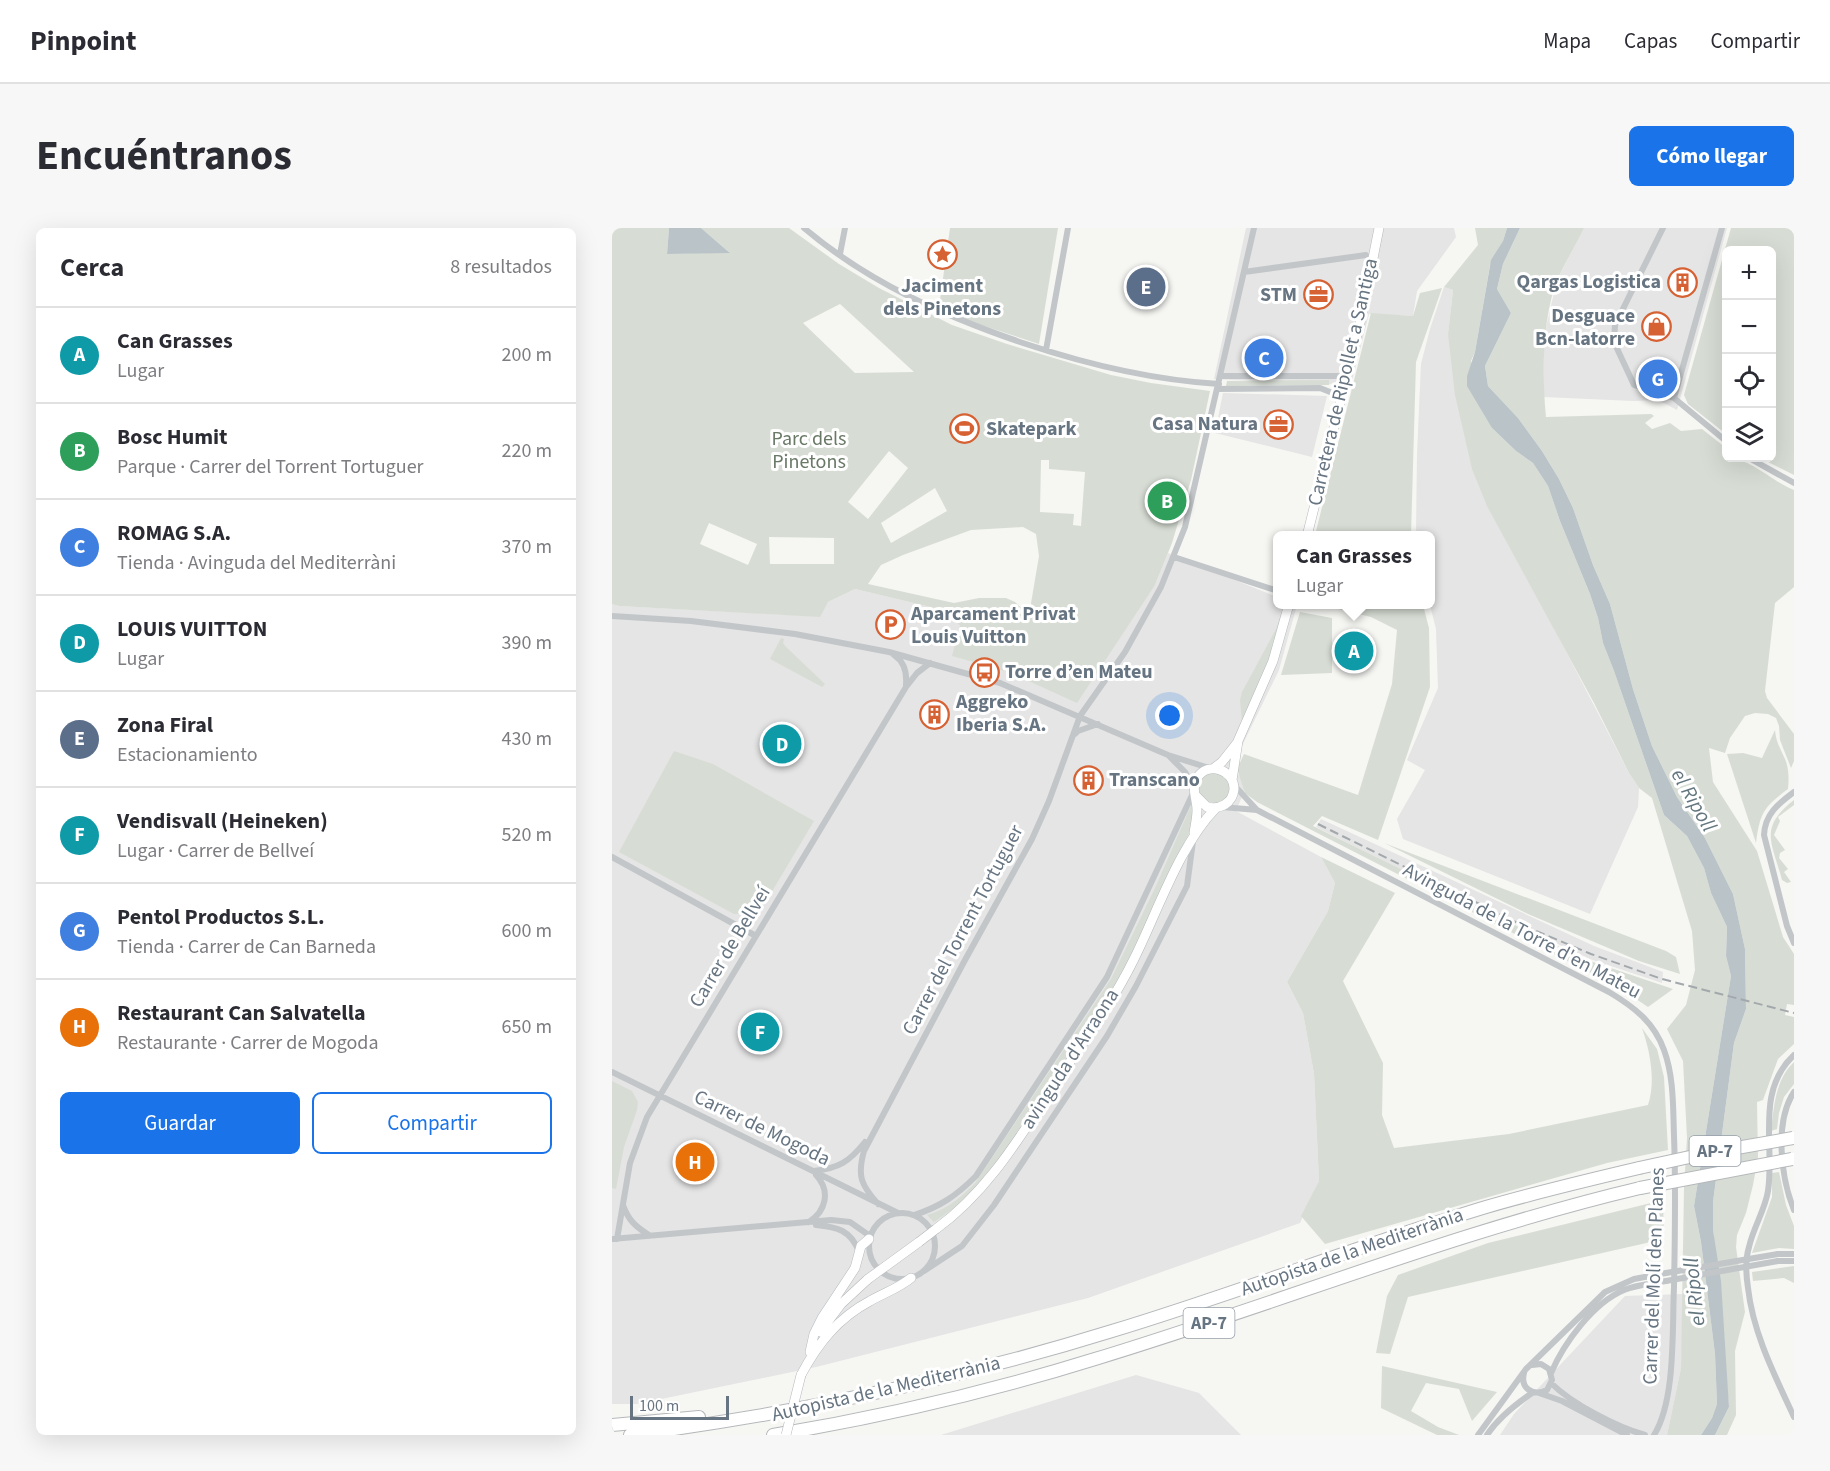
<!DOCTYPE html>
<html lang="es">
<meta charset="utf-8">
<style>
:root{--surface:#fff;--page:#f7f7f7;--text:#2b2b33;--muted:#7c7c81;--line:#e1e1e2;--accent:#1a73e8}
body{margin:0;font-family:"Source Sans 3",sans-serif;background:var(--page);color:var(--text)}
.controls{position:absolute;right:18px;top:18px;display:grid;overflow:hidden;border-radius:9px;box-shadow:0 6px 24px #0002}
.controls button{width:54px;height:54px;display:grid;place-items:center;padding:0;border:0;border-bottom:2px solid var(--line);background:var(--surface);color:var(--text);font:30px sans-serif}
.scale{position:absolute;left:18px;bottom:15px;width:99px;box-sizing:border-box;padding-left:6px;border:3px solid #677582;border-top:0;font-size:16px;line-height:21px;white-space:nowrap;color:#677582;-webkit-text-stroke:4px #fff;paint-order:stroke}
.you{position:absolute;left:558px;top:488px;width:21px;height:21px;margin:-15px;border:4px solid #fff;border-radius:50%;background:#1a73e8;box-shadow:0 0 0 9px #1a73e833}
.badge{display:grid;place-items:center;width:39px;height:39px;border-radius:50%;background:var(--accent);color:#fff;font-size:20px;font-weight:700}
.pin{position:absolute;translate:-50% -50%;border:3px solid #fff;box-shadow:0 2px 6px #0006}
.popup{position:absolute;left:661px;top:303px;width:162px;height:78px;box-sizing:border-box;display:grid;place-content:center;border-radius:9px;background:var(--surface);filter:drop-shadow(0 2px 4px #0005);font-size:20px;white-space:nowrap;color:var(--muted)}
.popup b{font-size:22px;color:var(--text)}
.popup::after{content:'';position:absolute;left:50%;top:100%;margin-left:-12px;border:12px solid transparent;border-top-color:var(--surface)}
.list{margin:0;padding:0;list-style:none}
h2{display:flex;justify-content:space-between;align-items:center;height:78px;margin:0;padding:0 24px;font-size:26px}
h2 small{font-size:20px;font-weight:400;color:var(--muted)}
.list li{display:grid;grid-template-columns:39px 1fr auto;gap:18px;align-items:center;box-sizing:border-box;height:96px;padding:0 24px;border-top:2px solid var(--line)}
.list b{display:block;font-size:22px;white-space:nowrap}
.list p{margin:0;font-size:20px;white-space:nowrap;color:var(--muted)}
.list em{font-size:20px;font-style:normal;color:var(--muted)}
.actions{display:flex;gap:12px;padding:18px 24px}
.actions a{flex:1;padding:14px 0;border:2px solid var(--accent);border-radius:9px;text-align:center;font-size:21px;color:var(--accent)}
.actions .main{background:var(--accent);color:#fff}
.icon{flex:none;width:33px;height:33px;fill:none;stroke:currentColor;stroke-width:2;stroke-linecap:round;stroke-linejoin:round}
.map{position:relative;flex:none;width:1182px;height:1207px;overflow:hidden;border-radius:9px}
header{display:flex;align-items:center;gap:36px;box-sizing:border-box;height:84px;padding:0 30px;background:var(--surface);border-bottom:2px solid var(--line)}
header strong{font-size:28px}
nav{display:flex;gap:33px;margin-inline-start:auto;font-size:21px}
.intro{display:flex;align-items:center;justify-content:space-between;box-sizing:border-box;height:144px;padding:0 36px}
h1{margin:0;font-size:42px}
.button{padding:15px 27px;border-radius:9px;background:var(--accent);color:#fff;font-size:21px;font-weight:700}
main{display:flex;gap:36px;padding:0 36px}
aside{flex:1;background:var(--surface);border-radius:9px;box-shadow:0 6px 24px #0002}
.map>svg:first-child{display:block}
.built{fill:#e4e5e4}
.green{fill:#d7ddd4;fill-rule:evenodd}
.water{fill:#bac3c8}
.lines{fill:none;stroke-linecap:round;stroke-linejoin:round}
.secondary-casing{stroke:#b5b9bd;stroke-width:10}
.motorway-casing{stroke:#b5b8bb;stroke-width:14}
.minor{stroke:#c2c6c9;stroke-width:6}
.secondary{stroke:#fff;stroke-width:9}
.motorway{stroke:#fff;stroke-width:12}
.rail{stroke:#a3a8ad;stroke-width:2;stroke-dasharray:9 4.5;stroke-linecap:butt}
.secondary-bridge-casing{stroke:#b5b9bd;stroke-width:10;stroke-linecap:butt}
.motorway-bridge-casing{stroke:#b5b8bb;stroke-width:14;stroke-linecap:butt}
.minor-bridge{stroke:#c2c6c9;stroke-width:6}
.secondary-bridge{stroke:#fff;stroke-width:9}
.motorway-bridge{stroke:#fff;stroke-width:12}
.labels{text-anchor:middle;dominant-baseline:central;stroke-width:6;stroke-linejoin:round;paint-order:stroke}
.shield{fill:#fff;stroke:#959ea8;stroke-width:1.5}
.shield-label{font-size:18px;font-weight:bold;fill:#677582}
.poi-label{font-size:20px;font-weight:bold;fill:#677582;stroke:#fff;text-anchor:start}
.street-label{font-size:20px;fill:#677582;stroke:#fff}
.park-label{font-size:20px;fill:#697966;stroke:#fff}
.water-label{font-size:21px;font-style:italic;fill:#63767f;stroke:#fff}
</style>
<header>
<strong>Pinpoint</strong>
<nav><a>Mapa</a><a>Capas</a><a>Compartir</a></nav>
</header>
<div class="intro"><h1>Encuéntranos</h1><a class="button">Cómo llegar</a></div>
<main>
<aside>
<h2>Cerca<small>8 resultados</small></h2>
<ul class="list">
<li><span class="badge" style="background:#0f9aa8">A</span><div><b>Can Grasses</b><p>Lugar</p></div><em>200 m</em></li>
<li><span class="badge" style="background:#2e9e5b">B</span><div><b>Bosc Humit</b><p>Parque · Carrer del Torrent Tortuguer</p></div><em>220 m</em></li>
<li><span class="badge" style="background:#3f7fe0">C</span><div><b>ROMAG S.A.</b><p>Tienda · Avinguda del Mediterràni</p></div><em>370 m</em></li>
<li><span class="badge" style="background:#0f9aa8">D</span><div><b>LOUIS VUITTON</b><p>Lugar</p></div><em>390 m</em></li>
<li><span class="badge" style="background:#5c6f8a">E</span><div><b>Zona Firal</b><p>Estacionamiento</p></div><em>430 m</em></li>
<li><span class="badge" style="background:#0f9aa8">F</span><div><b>Vendisvall (Heineken)</b><p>Lugar · Carrer de Bellveí</p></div><em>520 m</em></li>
<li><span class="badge" style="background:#3f7fe0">G</span><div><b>Pentol Productos S.L.</b><p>Tienda · Carrer de Can Barneda</p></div><em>600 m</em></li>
<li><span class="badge" style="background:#e8710a">H</span><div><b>Restaurant Can Salvatella</b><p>Restaurante · Carrer de Mogoda</p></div><em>650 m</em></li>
</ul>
<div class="actions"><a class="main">Guardar</a><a>Compartir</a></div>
</aside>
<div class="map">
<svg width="1182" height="1207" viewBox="0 0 1182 1207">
<rect width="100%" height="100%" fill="#f6f6f3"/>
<path class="built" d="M634,0H842L844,9L805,63L801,88L757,86L739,157L602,151Z
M972,0H1115L1065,182L1052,175L1040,172L1022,173L932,169V114L935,95L945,52Z
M832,59L841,62L836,106L933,383L1017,545L1027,560L1026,579L978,686L791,611L785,591L813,542L795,532L826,460L824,401L818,377L819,308L804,307L805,227L809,136L818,101Z
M611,165L715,168L700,229L603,205Z
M556,325L665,369L666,376L685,377L667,442L627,524L625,544L634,559L624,583L709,629L723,655L716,683L675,754L691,785L702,846L707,953L688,995L476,1070L204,1139L25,1176H0V376L7,378L180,387L216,374L243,361L331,382L339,387L348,398L341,428L399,445L543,357Z
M709,591L982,718L1051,744L1050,755L978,731L838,666L704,599Z
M1072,1066L1069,1140L1055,1207H888L902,1186L1013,1068Z
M524,1147L587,1165L629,1207H329Z"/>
<path class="green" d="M0,0H57L55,26L117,24L89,0H177L227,36L267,60L340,97L395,116L499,147L539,155L598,163L579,252L560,315L543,357L465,475L399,445L340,428L348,398L339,387L331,382L243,361L216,374L208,389L7,378L0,376ZM228,76L302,144L243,145L191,95ZM277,223L296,240L256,291L236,274ZM429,232H437V241L473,244L469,298L461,297L462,286L428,284ZM323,260L335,283L279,315L269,295ZM97,295L145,316L136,337L88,316ZM411,299L424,306L427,328L417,387L403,374L394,370H367L342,375L256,356L269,337L291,327L359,302ZM157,309L222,310V336H158Z
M338,0H446L427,116L363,95L327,79Z
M863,0H895L891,13L878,37L863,124L859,133L880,200L904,223L921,235L936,258L948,293L978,366L986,390L991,415L1002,443L1052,587L1075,608L1092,640L1099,665L1115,699L1114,728L1119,748L1082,978L1089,1014L1103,1126L1105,1176L1100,1190L1089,1207H1055L1069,1140L1072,960L1075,910L1071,833L1055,801L1074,777L1083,742L1080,703L1040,570L1027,560L1017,545L982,475L875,278L860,241L843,167L836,106L841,62L832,59L866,17Z
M908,0H972C964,17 954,33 946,50C930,88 930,148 934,189L1039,186L1042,188L1033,195L1040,201L1058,195L1069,203L1090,201L1114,220V230C1139,230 1159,253 1182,262V359L1163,375L1153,463L1155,470L1182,506V533L1179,540L1168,512L1167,498L1164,490L1156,486L1143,485L1133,488L1118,510L1113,525L1097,520L1101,554L1145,623L1171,709L1182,726V777L1175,776L1173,787L1182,789V816L1166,831L1151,872L1145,874L1146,929L1141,957L1134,985L1125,1007L1124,1019L1133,1084L1123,1123L1124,1187L1115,1207H1103L1117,1179L1101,1002V974L1122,815L1134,781L1133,721L1121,666L1093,610L1065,569L1040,518L1021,461L998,376L981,337L961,280L947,251L930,223L906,190L876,158L873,138L899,85L885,61L891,36Z
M1119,0H1182V247L1148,230H1160V22H1114V206L1076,176L1072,167Z
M830,60L804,134L799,307H703L759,85L801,88L808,65Z
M717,152V157L614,158L615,153Z
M672,377H674L656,434L630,494L628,472L630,464L664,401Z
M710,377H811L817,400L818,459L766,612L710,588L701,598L972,731L1061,761L1036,779L1008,760L645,574L633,565L625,541L632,526L746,567L780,456L785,402L759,389Z
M688,384L720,390V445L669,447Z
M169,410L172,411L171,415L173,418L213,456L210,459L158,431Z
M1163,502C1164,514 1168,520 1173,531C1177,540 1177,551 1176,561C1152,579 1148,584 1144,615L1115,526L1131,525L1150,530Z
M62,523L101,536L202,593L149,682L139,686H122L7,624Z
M610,543L620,561L611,574C588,578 580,562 594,544Z
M1182,572V577L1166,589L1168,593L1162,607L1173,622L1168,625L1167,630L1176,641L1172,644L1179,654L1175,655L1170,652C1160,614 1146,600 1182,572Z
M581,573L583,581L580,599L507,752L490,779L390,929L352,973L322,994L315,987C336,981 349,969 364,954L499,751L543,660Z
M772,615L1054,723L1064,729L1068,746L1027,733L916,686Z
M709,629L783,665L731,753L771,835L770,887L782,920L897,906L1036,877C1044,853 1038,823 1030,800L1045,821L1052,849L1056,922L995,935L713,1016L689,988L707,953L702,846L691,785L675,754L716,683L723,655Z
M1182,834V856L1172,869L1167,885L1165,901L1159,903C1162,879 1163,852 1182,834Z
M0,853L20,863L26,874L25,882L12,919L4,961L0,960Z
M1167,944L1174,977L1182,998V1021L1167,1020L1140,1025L1160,969V945Z
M1051,972L1052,1011L796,1069L778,1126L764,1125L775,1068L786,1047L876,1015Z
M1182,1038V1055L1172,1050L1141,1053L1140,1044Z
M770,1138L885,1164L860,1193L847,1161L814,1155L799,1183L826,1199L847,1207H825L769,1180Z"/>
<path class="water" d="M57,0H89L118,25L55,26Z
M895,0H908L891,36L885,61L899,85L873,138L876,158L906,190L930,223L947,251L961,280L981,337L998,376L1021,461L1040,518L1065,569L1093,610L1121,666L1133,721L1134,781L1122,815L1101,974V1002L1109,1053L1117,1179L1103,1207H1089L1100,1190L1105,1176L1103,1126L1089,1014L1082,978L1119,748L1114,728L1115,699L1099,665L1092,640L1075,608L1052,587L1002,443L991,415L986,390L978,366L948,293L936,258L921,235L904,223L880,200L855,158V148L863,124L879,32L891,13Z"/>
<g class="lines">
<defs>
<path id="secondary" d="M695,308L749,91L767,0
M602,540L610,534L625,515
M620,552L626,513L661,433L677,376
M582,605C583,598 585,590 585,582C585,571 579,560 585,550C595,533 622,541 622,561C621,575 608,582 595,579L584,568
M324,1001C379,961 412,902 449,847C475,809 502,772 522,731C545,685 568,616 604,580
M274,1038L307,1014
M208,1104L229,1076L256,1051
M198,1124L202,1106L210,1090L243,1040L249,1018L257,1011
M189,1147C206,1115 226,1090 258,1073C272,1065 287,1060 299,1050"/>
<path id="motorway" d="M0,1197L87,1189
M18,1207C182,1186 342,1152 500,1103C626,1065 748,1017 874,979C925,964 976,952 1027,940
M161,1207C269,1189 377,1164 483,1131C665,1076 842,1004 1028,960"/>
</defs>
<use href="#secondary" class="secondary-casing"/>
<use href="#motorway" class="motorway-casing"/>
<path class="minor" d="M192,0C257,55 334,89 414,116C477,137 540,152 607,156
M1051,0L1003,97L1002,114L1022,157L1062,170L1114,213
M228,26L233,0
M632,44L754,27
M434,122L456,0
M609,148H728
M605,161L708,160L723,166
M1062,170L1110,0
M1137,230L1182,255
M562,329L666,363
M0,388L79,393L183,406L277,424L388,455L556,527L597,540
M282,427C293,434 295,445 294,457
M463,506L466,503L486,496
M558,529L573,544L581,559
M621,556L645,582L997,764C1022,779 1042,794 1052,822C1062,849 1061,880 1062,908C1064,958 1063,1008 1062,1059C1060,1100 1064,1172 1042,1207
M1182,564C1166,576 1153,586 1152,607L1175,698L1182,715
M610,579L645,582
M0,629L144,708
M1182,827C1143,863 1163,917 1156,963C1153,982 1141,1000 1137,1019C1133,1032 1134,1047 1136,1060C1141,1105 1163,1148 1182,1189
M0,844L286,985
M1182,864C1162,894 1169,950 1182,982
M202,943C227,940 237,934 253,914
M266,976C249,957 245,948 252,923L353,732L420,611L437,573L468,488L513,424L549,359L573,299L642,0
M11,977C16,992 24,999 37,1007
M257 1018a33 33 0 1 1 66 0a33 33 0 1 1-66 0Z
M302,987C328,979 345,967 364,948L495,749L582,563
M197,994C214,983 219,963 204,947
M204,997C225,999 239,1002 247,1024
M0,1011L219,992L238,994L258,1008
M5,1011L18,935L35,889L294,459L305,445L318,435
M1166,1026H1182
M1166,1033H1182
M312,1043L350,1018L382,977L495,808L524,758L575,658L581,613
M912,1145C908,1160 921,1169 935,1162L940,1152L937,1141L929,1136L920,1137
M939,1145C952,1115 981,1075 1012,1062C1025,1057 1040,1055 1054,1053
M939,1155C960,1176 1005,1199 1033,1207
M927,1165L950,1173L1015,1207
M866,1207L914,1141L993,1064L1022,1051L1054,1045
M875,1207C886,1190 904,1176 920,1165"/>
<use href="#secondary" class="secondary"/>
<use href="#motorway" class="motorway"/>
<path class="rail" d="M706,596L910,697L979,726L1050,751L1182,785"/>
<defs>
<path id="secondary-bridge" d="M307,1014L324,1001
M256,1051L274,1038
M174,1207L189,1147"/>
<path id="motorway-bridge" d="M1027,940L1096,925L1181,910
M1028,960L1180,931"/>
</defs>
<use href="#secondary-bridge" class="secondary-bridge-casing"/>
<use href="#motorway-bridge" class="motorway-bridge-casing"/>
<path class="minor-bridge" d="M1054,1045L1166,1026
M1054,1053L1166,1033"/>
<use href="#secondary-bridge" class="secondary-bridge"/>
<use href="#motorway-bridge" class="motorway-bridge"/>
</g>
<defs>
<symbol id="sight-ring" viewBox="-11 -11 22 22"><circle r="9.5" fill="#fff" stroke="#d66133" stroke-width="1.5"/><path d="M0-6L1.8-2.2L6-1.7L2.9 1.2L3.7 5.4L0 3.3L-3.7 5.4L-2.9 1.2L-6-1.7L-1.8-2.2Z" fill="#d66133"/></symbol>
<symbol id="building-ring" viewBox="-11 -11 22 22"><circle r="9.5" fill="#fff" stroke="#d66133" stroke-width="1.5"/><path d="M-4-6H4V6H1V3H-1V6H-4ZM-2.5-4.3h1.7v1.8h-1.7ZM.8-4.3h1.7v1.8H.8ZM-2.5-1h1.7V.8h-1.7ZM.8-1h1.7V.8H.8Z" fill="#d66133"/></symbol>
<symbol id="office-ring" viewBox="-11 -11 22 22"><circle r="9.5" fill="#fff" stroke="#d66133" stroke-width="1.5"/><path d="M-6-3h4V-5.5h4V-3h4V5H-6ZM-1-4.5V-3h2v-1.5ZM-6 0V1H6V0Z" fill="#d66133"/></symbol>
<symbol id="shop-ring" viewBox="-11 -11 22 22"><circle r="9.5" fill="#fff" stroke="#d66133" stroke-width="1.5"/><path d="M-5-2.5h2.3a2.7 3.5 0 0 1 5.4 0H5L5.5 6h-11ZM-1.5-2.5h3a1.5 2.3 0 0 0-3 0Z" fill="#d66133"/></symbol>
<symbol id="stadium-ring" viewBox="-11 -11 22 22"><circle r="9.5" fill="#fff" stroke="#d66133" stroke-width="1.5"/><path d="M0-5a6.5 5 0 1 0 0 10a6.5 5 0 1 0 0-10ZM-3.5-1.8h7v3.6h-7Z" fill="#d66133"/></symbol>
<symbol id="parking-ring" viewBox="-11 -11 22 22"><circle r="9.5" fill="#fff" stroke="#d66133" stroke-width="1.5"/><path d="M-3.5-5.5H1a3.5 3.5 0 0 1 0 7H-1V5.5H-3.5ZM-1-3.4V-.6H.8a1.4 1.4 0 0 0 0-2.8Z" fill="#d66133"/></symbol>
<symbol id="bus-ring" viewBox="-11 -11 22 22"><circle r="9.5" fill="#fff" stroke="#d66133" stroke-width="1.5"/><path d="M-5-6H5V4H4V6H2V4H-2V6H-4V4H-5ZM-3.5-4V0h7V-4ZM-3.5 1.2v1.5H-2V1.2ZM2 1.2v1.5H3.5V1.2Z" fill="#d66133"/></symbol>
</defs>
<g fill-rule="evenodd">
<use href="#sight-ring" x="314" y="10" width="33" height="33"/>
<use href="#building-ring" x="1054" y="38" width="33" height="33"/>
<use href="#office-ring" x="690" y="50" width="33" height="33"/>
<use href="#shop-ring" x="1028" y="82" width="33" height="33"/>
<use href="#office-ring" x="650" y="180" width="33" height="33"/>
<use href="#stadium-ring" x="336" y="184" width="33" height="33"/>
<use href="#parking-ring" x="262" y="380" width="33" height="33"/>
<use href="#bus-ring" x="356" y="428" width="33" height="33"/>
<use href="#building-ring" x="306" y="470" width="33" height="33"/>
<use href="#building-ring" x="460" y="536" width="33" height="33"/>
</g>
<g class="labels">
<g class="shield">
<rect x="1077.5" y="908" width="51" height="30" rx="4.5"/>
<rect x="571.5" y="1080" width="51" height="30" rx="4.5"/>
</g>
<g class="shield-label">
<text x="1103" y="923">AP-7</text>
<text x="597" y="1095">AP-7</text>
</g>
<g class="poi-label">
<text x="1049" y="54" text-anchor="end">Qargas Logistica</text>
<text x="330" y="58" text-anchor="middle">Jaciment<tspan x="330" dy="23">dels Pinetons</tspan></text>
<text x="685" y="67" text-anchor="end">STM</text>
<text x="1023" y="88" text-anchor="end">Desguace<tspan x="1023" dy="23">Bcn-latorre</tspan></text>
<text x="646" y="196" text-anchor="end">Casa Natura</text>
<text x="374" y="201">Skatepark</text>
<text x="299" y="386">Aparcament Privat<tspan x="299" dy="23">Louis Vuitton</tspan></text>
<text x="393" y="444">Torre d’en Mateu</text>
<text x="344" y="474">Aggreko<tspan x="344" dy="23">Iberia S.A.</tspan></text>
<text x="497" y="552">Transcano</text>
</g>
<g class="street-label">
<text transform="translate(731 154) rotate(-77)">Carretera de Ripollet a Santiga</text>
<text transform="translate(351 702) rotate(-62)">Carrer del Torrent Tortuguer</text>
<text transform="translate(910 703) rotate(28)">Avinguda de la Torre d'en Mateu</text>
<text transform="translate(118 719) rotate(-59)">Carrer de Bellveí</text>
<text transform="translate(458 831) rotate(-57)">avinguda d'Arraona</text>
<text transform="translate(150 900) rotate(26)">Carrer de Mogoda</text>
<text transform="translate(740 1024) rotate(-19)">Autopista de la Mediterrània</text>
<text transform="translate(1042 1048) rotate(-88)">Carrer del Molí den Planes</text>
<text transform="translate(274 1161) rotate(-13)">Autopista de la Mediterrània</text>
</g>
<g class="park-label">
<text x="197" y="211">Parc dels<tspan x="197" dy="23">Pinetons</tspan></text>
</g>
<g class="water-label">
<text transform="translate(1082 572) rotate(60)">el Ripoll</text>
<text transform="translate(1082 1064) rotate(-96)">el Ripoll</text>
</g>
</g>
</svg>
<div class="controls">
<button>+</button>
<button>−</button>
<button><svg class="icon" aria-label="locate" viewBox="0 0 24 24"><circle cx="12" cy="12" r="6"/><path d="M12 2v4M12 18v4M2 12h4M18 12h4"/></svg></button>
<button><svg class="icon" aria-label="layers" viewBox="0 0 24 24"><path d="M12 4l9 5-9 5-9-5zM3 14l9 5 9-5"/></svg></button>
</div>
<div class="scale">100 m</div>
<div class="you"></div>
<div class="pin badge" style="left:742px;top:423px;background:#0f9aa8">A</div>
<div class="popup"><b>Can Grasses</b>Lugar</div>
<div class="pin badge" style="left:555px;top:273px;background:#2e9e5b">B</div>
<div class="pin badge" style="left:652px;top:130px;background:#3f7fe0">C</div>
<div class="pin badge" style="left:170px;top:516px;background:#0f9aa8">D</div>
<div class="pin badge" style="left:534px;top:59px;background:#5c6f8a">E</div>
<div class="pin badge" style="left:148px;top:804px;background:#0f9aa8">F</div>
<div class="pin badge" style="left:1046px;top:151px;background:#3f7fe0">G</div>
<div class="pin badge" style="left:83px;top:934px;background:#e8710a">H</div>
</div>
</main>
